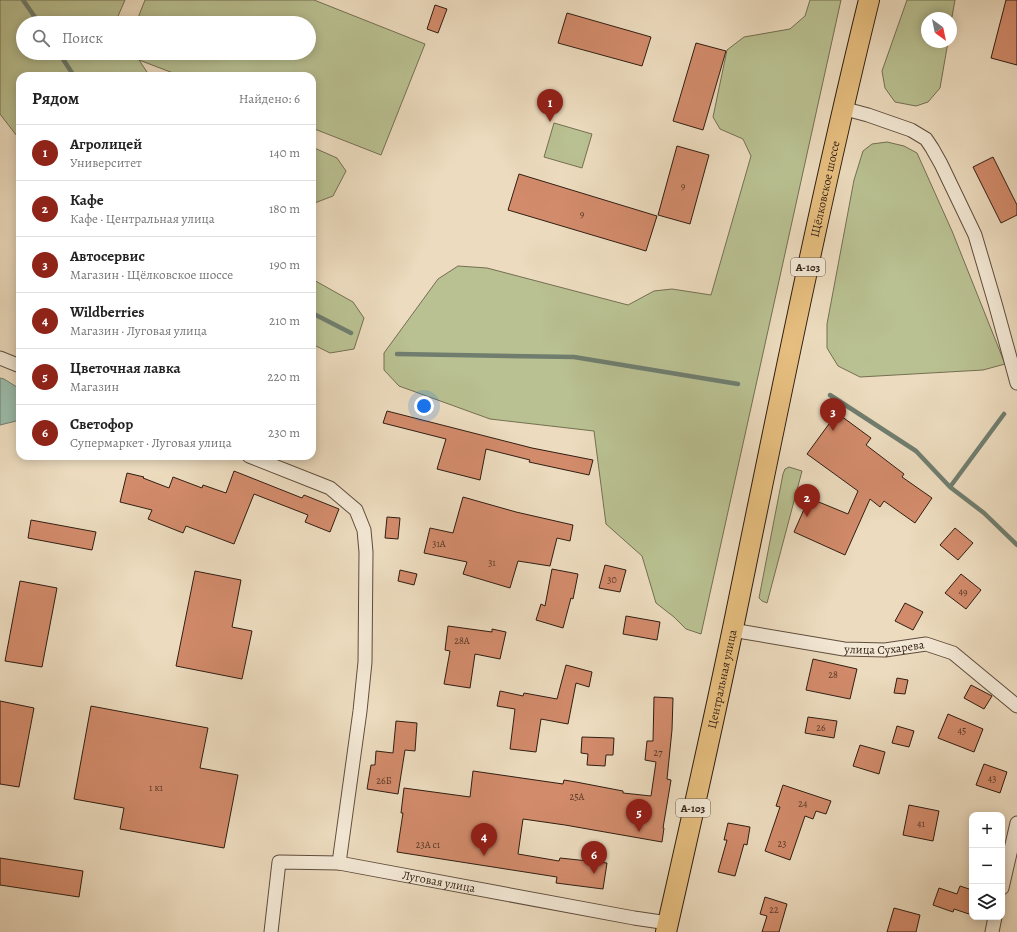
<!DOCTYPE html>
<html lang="ru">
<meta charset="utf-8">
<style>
:root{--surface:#fff;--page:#f2f2f2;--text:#222;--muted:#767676;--line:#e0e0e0;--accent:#8f2418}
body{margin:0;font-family:Alegreya,serif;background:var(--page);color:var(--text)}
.controls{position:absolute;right:12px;bottom:12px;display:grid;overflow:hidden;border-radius:8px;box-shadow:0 2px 10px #0003}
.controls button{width:36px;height:36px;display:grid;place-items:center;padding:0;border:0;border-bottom:1px solid var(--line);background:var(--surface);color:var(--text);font:20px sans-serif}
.compass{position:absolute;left:921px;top:12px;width:36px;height:36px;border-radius:50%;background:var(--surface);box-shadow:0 2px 10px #0003;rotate:147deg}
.you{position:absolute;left:424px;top:406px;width:14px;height:14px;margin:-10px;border:3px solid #fff;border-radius:50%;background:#1a73e8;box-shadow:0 0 0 6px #1a73e833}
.badge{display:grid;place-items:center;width:26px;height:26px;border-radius:50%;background:var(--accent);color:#fff;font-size:13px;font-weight:700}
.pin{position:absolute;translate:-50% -33px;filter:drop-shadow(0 1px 2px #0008)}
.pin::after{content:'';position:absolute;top:21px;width:14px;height:12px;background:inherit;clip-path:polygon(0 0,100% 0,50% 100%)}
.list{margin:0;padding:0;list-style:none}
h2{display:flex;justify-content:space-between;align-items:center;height:52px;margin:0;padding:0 16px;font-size:17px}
h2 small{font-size:13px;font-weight:400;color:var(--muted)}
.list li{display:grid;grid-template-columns:26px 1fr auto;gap:12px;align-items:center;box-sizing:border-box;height:56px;padding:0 16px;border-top:1px solid var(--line)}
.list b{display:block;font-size:15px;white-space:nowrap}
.list p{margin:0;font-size:13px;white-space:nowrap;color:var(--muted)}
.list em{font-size:13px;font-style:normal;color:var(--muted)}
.icon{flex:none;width:22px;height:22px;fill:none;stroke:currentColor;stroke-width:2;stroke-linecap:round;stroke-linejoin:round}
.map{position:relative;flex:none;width:1017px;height:932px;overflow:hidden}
.search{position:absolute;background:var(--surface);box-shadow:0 2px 10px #0003;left:16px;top:16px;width:300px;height:44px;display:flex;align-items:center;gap:10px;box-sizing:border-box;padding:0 14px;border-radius:22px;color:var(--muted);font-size:15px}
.panel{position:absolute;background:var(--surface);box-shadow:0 2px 10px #0003;left:16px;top:72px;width:300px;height:388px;border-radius:12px}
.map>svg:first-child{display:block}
.green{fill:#b9c091;stroke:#746f52}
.water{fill:#9abcab;stroke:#707d6e}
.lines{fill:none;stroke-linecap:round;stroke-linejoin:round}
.stream{stroke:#707d6e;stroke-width:4.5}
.building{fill:#d28b6b;stroke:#301e12}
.minor-casing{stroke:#5f4d3d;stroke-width:15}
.primary-casing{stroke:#301e12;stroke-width:22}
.minor{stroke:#f3e8d5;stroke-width:13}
.primary{stroke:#e6be7f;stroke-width:20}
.labels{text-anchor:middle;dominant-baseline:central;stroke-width:3.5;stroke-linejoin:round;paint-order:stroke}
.number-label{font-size:10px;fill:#583928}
.shield{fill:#f3e8d5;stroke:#6a5b4c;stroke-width:1}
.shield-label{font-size:11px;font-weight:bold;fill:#301e12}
.street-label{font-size:12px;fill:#301e12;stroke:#f3e8d5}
</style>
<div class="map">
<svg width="1017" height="932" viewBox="0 0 1017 932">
<rect width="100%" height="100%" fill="#ecdbbe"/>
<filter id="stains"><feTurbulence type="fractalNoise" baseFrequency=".005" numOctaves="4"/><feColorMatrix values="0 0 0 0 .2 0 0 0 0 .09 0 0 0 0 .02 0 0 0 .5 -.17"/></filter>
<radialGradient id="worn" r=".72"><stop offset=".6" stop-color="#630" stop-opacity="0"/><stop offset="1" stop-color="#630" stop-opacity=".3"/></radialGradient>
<path class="green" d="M0,0H125L115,23H23V53H309V23H136L145,0H314L425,44L381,155L312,128V76H181L139,60L149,75L152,76H20V140L0,114Z
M810,0H841L701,634L686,629L674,617L656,603L642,556L606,524L594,431L490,419L399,386L384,370V353L438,279L458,266L487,268L628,305L654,291L672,289L711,295L751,156L743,139L720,129L713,117L727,50L744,37L790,29L805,16Z
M907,0H955L951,22V18H927V42H948L940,88L928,102L916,106L895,102L885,88L882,71Z
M554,123L592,134L582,168L544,157Z
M887,142L904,146L917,153L952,231L1005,364L983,370L860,377L838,366L827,348V324L854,180L863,151L872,144Z
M312,147L337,158L346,171L333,196L312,204Z
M312,279L353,302L364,318L354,349L330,353L312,344Z
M789,467L802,471L767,603L762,601L759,598L783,474L785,469Z"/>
<path class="water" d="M0,378L4,379L20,389V420L0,425Z"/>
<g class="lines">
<path class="stream" d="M23,0L39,23
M59,53L74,76
M312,313L351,333
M397,354L574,357L738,384
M830,395L916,451L950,487L984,513L1017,545
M950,487L1004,414"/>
</g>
<path class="building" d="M1006,0H1017V65L991,58Z
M435,5L447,9L438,33L427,29Z
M567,13L651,37L642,66L558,43Z
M696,43L726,51L703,130L673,121Z
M677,146L709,155L690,224L658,215Z
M993,157L1017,205V215L1001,223L973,167Z
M519,174L657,216L646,251L508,210Z
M387,411L532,448L593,460L589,475L529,462L530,460L486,449L480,480L437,469L446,439L383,423Z
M837,413L871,438L866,445L904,474L902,477L932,498L915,523L884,501L880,507L870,499L845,555L794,532L809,498L848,514L858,491L807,454Z
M234,471L302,498L304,495L339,509L330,532L305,522L308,515L254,494L234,544L186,526L183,533L148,519L152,510L120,502L127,473L144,477L143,478L169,488L173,477L202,488L203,485L226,493Z
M463,497L516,512L573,525L570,541L557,538L550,566L518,561L510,588L463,574L467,562L424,553L430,528L453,533Z
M387,517L400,518L398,539L385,538Z
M31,520L96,532L92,550L28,538Z
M955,528L973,543L958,560L940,545Z
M605,565L626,570L620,592L599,588Z
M552,569L578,574L573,599L571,598L563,628L536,620L541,604L545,606Z
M400,570L417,574L414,585L398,581Z
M195,571L241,580L232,627L252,631L242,679L176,666Z
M961,574L981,590L966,609L945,593Z
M20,581L57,588L42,667L5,661Z
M905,603L923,612L913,630L895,621Z
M626,616L660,622L657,640L623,634Z
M448,626L492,632V629L506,632L500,659L475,654L470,688L444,684L450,651L445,650Z
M813,659L857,669L850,699L806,690Z
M566,665L592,672L589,687L576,683L568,724L541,719L536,752L510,749L515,709L497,706L500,691L523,696L524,693L557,699Z
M897,678L908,680L905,694L894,693Z
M971,685L992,696L984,709L964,698Z
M654,697L673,698L672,730L667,779L671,780L663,828H664L662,842L565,825L523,819L518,854L559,861L560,858L607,863L603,889L556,883L557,877L397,852L403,813H401L404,788L470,797L473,771L563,784L564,780L576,782L623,791V793L651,796L656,762L645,760L647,741H653Z
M0,701L34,708L19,787L0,784Z
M91,706L208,728L200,768L238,775L224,848L120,829L124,808L74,799Z
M948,714L983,729L974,752L938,738Z
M808,717L837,721L834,738L805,733Z
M396,721L417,723L415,751L405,750L398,794L367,789L371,765H375L376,751L393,753Z
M897,726L914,731L909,747L892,743Z
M582,737L614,738L613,755H606L605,766L587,765L588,754L581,753Z
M860,745L885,752L879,774L853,766Z
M984,764L1007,772L1000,793L976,785Z
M783,785L831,801L826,814L816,811L813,819L805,816L790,860L765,851L780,807L776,806Z
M909,805L939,811L933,841L903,835Z
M728,823L750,827L747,845L744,844L735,876L718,872L727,840H724Z
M0,858L83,871L79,897L0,885Z
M960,886L972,890V905L969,914L954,909L953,912L933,905L939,888L957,894Z
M765,897L787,904L779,932H762L767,916L760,914Z
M894,908L920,915L916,932H887Z"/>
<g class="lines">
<defs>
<g id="minor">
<path d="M842,108L868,115L911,130L926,139L932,148L941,164L975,235L995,303L1017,383"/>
<path d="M0,358L20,366"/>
<path d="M249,456L330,488L356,510L364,530L366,552L365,662L360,711L339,863"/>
<path id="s1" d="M732,630L844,649L885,650L926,644L953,653L1017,706"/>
<path d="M1002,888L1017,823"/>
<path id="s2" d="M271,932L279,862L339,863L634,918L668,923"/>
<path d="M992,932L995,917"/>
</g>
<g id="primary">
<path id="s3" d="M666,932C689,831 712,729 733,628C776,418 818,208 869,0"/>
</g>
</defs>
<use href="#minor" class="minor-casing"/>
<use href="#primary" class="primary-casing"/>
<use href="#minor" class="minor"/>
<use href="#primary" class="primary"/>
</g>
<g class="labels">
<g class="number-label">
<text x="683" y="185">9</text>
<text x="582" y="213">9</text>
<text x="439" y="543">31А</text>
<text x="492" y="562">31</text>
<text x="612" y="579">30</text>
<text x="963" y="591">49</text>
<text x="462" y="640">28А</text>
<text x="833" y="674">28</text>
<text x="821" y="727">26</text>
<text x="962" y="730">45</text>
<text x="658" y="752">27</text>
<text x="992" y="778">43</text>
<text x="384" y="780">26Б</text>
<text x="156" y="787">1 к1</text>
<text x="577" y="796">25А</text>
<text x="803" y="803">24</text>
<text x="921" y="823">41</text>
<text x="782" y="843">23</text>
<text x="428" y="844">23А с1</text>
<text x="774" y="909">22</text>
</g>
<g class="shield">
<rect x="791" y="258" width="34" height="18" rx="3"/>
<rect x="676" y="799" width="34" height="18" rx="3"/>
</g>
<g class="shield-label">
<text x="808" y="267">А-103</text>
<text x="693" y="808">А-103</text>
</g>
<g class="street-label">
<text stroke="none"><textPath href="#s3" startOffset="760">Щёлковское шоссе</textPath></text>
<text stroke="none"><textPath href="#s1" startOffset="154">улица Сухарева</textPath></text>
<text stroke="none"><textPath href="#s3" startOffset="259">Центральная улица</textPath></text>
<text stroke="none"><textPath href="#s2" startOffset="232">Луговая улица</textPath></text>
</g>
</g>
<rect width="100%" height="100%" filter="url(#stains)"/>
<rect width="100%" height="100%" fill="url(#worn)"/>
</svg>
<div class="controls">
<button>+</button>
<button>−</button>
<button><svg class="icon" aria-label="layers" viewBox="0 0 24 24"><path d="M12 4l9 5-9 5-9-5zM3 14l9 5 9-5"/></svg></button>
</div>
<svg class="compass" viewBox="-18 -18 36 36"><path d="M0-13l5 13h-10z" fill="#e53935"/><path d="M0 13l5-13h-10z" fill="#767676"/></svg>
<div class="you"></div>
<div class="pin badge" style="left:550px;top:122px">1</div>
<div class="pin badge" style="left:807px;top:517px">2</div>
<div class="pin badge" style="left:833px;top:431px">3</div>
<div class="pin badge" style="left:484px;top:856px">4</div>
<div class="pin badge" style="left:639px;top:832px">5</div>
<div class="pin badge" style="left:594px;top:874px">6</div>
<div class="search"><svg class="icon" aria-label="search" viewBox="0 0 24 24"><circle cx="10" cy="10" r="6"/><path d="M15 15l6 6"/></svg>Поиск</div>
<section class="panel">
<h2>Рядом<small>Найдено: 6</small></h2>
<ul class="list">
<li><span class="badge">1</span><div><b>Агролицей</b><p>Университет</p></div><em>140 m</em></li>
<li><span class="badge">2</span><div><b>Кафе</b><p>Кафе · Центральная улица</p></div><em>180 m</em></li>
<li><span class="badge">3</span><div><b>Автосервис</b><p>Магазин · Щёлковское шоссе</p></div><em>190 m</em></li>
<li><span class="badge">4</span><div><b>Wildberries</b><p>Магазин · Луговая улица</p></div><em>210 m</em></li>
<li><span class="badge">5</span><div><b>Цветочная лавка</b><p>Магазин</p></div><em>220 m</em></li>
<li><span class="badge">6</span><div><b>Светофор</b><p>Супермаркет · Луговая улица</p></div><em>230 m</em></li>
</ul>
</section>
</div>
